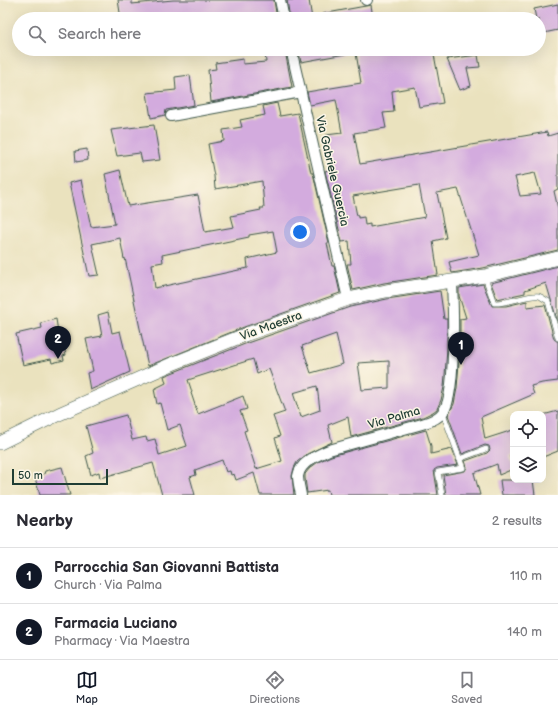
<!DOCTYPE html>
<meta charset="utf-8">
<style>
:root{--surface:#fff;--page:#f7f7f7;--text:#2b2b33;--muted:#7c7c81;--line:#e1e1e2;--accent:#111827}
body{margin:0;font-family:"Balsamiq Sans",sans-serif;background:var(--page);color:var(--text)}
.controls{position:absolute;right:12px;bottom:12px;display:grid;overflow:hidden;border-radius:8px;box-shadow:0 4px 16px #0002}
.controls button{width:36px;height:36px;display:grid;place-items:center;padding:0;border:0;border-bottom:1px solid var(--line);background:var(--surface);color:var(--text);font:20px sans-serif}
.scale{position:absolute;left:12px;bottom:10px;width:96px;box-sizing:border-box;padding-left:4px;border:2px solid #1f3d34;border-top:0;font-size:11px;line-height:14px;white-space:nowrap;color:#1f3d34;-webkit-text-stroke:3px #fcf5e5;paint-order:stroke}
.you{position:absolute;left:300px;top:232px;width:14px;height:14px;margin:-10px;border:3px solid #fff;border-radius:50%;background:#1a73e8;box-shadow:0 0 0 6px #1a73e833}
.badge{display:grid;place-items:center;width:26px;height:26px;border-radius:50%;background:var(--accent);color:#fff;font-size:13px;font-weight:700}
.pin{position:absolute;translate:-50% -33px;filter:drop-shadow(0 1px 2px #0008)}
.pin::after{content:'';position:absolute;top:21px;width:14px;height:12px;background:inherit;clip-path:polygon(0 0,100% 0,50% 100%)}
.list{margin:0;padding:0;list-style:none}
h2{display:flex;justify-content:space-between;align-items:center;height:52px;margin:0;padding:0 16px;font-size:17px}
h2 small{font-size:13px;font-weight:400;color:var(--muted)}
.list li{display:grid;grid-template-columns:26px 1fr auto;gap:12px;align-items:center;box-sizing:border-box;height:56px;padding:0 16px;border-top:1px solid var(--line)}
.list b{display:block;font-size:15px;white-space:nowrap}
.list p{margin:0;font-size:13px;white-space:nowrap;color:var(--muted)}
.list em{font-size:13px;font-style:normal;color:var(--muted)}
.icon{flex:none;width:22px;height:22px;fill:none;stroke:currentColor;stroke-width:2;stroke-linecap:round;stroke-linejoin:round}
.map{position:relative;flex:none;width:558px;height:495px;overflow:hidden}
.search{position:absolute;background:var(--surface);box-shadow:0 4px 16px #0002;left:12px;right:12px;top:12px;height:44px;display:flex;align-items:center;gap:10px;box-sizing:border-box;padding:0 14px;border-radius:22px;color:var(--muted);font-size:15px}
.sheet{height:164px;background:var(--surface)}
nav{display:flex;justify-content:space-around;align-items:center;box-sizing:border-box;height:56px;border-top:1px solid var(--line);background:var(--surface);font-size:11px;color:var(--muted)}
nav a{display:grid;justify-items:center;gap:2px}
nav .on{color:var(--accent)}
.map>svg:first-child{display:block}
.building{fill:#d3abde;fill-rule:evenodd}
.lines{fill:none;stroke-linecap:round;stroke-linejoin:round}
.service-casing{stroke:#3d5649;stroke-width:6}
.minor-casing{stroke:#3d5649;stroke-width:12}
.tertiary-casing{stroke:#3d5649;stroke-width:14}
.service{stroke:#fff;stroke-width:5}
.minor{stroke:#fff;stroke-width:10}
.tertiary{stroke:#fff;stroke-width:13}
.labels{text-anchor:middle;dominant-baseline:central;stroke-width:3;stroke-linejoin:round;paint-order:stroke}
.street-label{font-size:12px;fill:#1f3d34;stroke:#fcf5e5}
</style>
<div class="map">
<svg width="558" height="495" viewBox="0 0 558 495">
<rect width="100%" height="100%" fill="#fcf5e5"/>
<filter id="ink" filterUnits="userSpaceOnUse"><feTurbulence type="fractalNoise" baseFrequency=".025" numOctaves="2"/><feDisplacementMap in="SourceGraphic" scale="8" xChannelSelector="R" yChannelSelector="G"/><feConvolveMatrix kernelMatrix="1 2 1 2 8 2 1 2 1" color-interpolation-filters="sRGB"/></filter>
<filter id="wash" filterUnits="userSpaceOnUse"><feTurbulence type="fractalNoise" baseFrequency=".012" numOctaves="4" result="noise"/><feDisplacementMap in="SourceGraphic" scale="16" xChannelSelector="R" yChannelSelector="G"/><feGaussianBlur stdDeviation="0.9" result="paint"/><feColorMatrix in="noise" values="0 0 0 0 0 0 0 0 0 0 0 0 0 0 0 0 0 1.4 0 .05"/><feComposite in="paint" operator="in"/></filter>
<g filter="url(#wash)">
<rect width="100%" height="100%" fill="#eae2be"/>
<g id="blocks">
<path class="building" d="M118,0H132V4L173,0H274L277,19H205L204,13L167,19H121Z
M287,0H309L312,19H290Z
M558,4V30L539,34V19H536L534,9Z
M371,5L373,18L365,19H323L322,14Z
M298,49H345V54L301,62Z
M376,49H433L443,103L419,107L415,87L392,91L394,112L383,113L386,128L354,133L360,164L547,132L548,136L558,133V189L554,191L558,209V250L483,268L452,273L449,262L479,255L458,189L437,193L446,238L433,241L438,275L384,283L353,290L347,264H351L349,241L342,242L325,171L332,169L326,135L342,133L336,100L310,105L307,92L361,83L356,53ZM535,173L541,194L520,196L515,177ZM419,185L425,217L370,227V224L365,225L364,217L358,218V216H357L353,196Z
M285,51L292,87L211,102L208,70L216,69L215,63L243,59V64L266,62L265,54Z
M478,55L480,67L467,68L471,86L460,90L447,59Z
M190,75L194,105L166,110L165,115L151,118L147,93L176,90L175,77Z
M277,103L280,116L298,113L311,173H313L329,243H327L332,266H334L340,293L244,327L148,366L125,258L124,259L120,238L92,244L99,275L89,276L69,183L81,180L91,227L115,224L105,174L120,170L128,206L198,195L205,232L234,227L231,216L261,210L260,208H264L262,181L215,189L214,176L208,144L224,141L223,130L242,127L240,120L265,115L263,106ZM273,231L277,252L247,259L248,268L155,288L152,264L163,262L162,255L249,237V235Z
M154,125L160,160L142,162L140,153L117,156L111,130Z
M87,149L88,160L76,162L75,151Z
M558,266V323L546,283L525,290V293L497,299L491,283Z
M483,284L492,306H506L527,301V307L545,305L554,339L558,342V381L542,383L531,386L534,394L481,417L485,439L513,430V455L510,456L513,469L499,475L497,464L474,473L480,495H446L443,475L465,471L467,467L465,461L487,453L490,450L489,446L485,445L462,454L448,415L454,404L457,388L460,350V319L466,318L459,296V288Z
M440,291L444,319H447V349L444,387L441,400L437,409L433,412L423,417L351,437L348,417L328,425L332,442L307,454L297,462L294,468L292,476L294,495H260L254,473L236,480L234,474L231,475L230,471L226,472L222,460L195,470L196,475L190,477L195,495H162L153,463L100,478L99,472L91,475L86,456L93,453L86,426L126,415L132,440L146,437L147,441L155,439L159,455L187,446L180,425L167,430L160,403L157,404L154,389L166,383L164,376L250,342L350,307L387,299ZM336,334L343,364L311,373L302,346ZM253,359L257,374L269,369L285,412L273,416L280,436L275,438L282,461L256,469L244,431L247,430L240,411L247,409L243,396L198,414L191,393L192,392L188,380ZM389,361V388L362,390L358,363ZM317,386L320,410L301,417L293,393Z
M108,312L112,333L120,331L130,372L90,390L87,373L93,371L86,339L102,336L98,315Z
M56,319L58,332L60,331L66,355L63,356L64,360L52,363L51,359L23,365L16,334L42,328L41,323Z
M558,411V451L543,457V415Z
M426,430L431,446V454L452,449L458,465L437,468L434,470L438,495H329L328,490L307,493L305,478V474L310,468L318,462L331,456Z
M62,467L70,495H40L35,478L44,474L45,471Z
M500,480H533L535,495H502Z"/>
</g>
</g>
<g filter="url(#ink)">
<use href="#blocks" fill-opacity="0" stroke="#3d5649" stroke-width="1"/>
<g class="lines">
<defs>
<path id="service" d="M485,277L494,303C507,304 530,294 539,296C542,297 545,300 548,301L558,338
M459,459L486,449
M442,495L438,472L463,468L443,413"/>
<path id="minor" d="M280,0L284,19
M366,0H367
M291,49L348,299
M171,116L301,92
M301,495C300,489 298,482 298,476C300,462 318,455 329,450L422,424C429,422 439,418 443,412C457,394 453,307 452,282"/>
<path id="tertiary" d="M0,443L59,414L172,364L247,334L348,299L386,291L485,276L558,258"/>
</defs>
<use href="#service" class="service-casing"/>
<use href="#minor" class="minor-casing"/>
<use href="#tertiary" class="tertiary-casing"/>
<use href="#service" class="service"/>
<use href="#minor" class="minor"/>
<use href="#tertiary" class="tertiary"/>
</g>
</g>
<g class="labels">
<g class="street-label">
<text transform="translate(332 171) rotate(77)">Via Gabriele Guercia</text>
<text transform="translate(271 326) rotate(-20)">Via Maestra</text>
<text transform="translate(394 418) rotate(-16)">Via Palma</text>
</g>
</g>
</svg>
<div class="controls">
<button><svg class="icon" aria-label="locate" viewBox="0 0 24 24"><circle cx="12" cy="12" r="6"/><path d="M12 2v4M12 18v4M2 12h4M18 12h4"/></svg></button>
<button><svg class="icon" aria-label="layers" viewBox="0 0 24 24"><path d="M12 4l9 5-9 5-9-5zM3 14l9 5 9-5"/></svg></button>
</div>
<div class="scale">50 m</div>
<div class="you"></div>
<div class="pin badge" style="left:461px;top:365px">1</div>
<div class="pin badge" style="left:58px;top:359px">2</div>
<div class="search"><svg class="icon" aria-label="search" viewBox="0 0 24 24"><circle cx="10" cy="10" r="6"/><path d="M15 15l6 6"/></svg>Search here</div>
</div>
<section class="sheet">
<h2>Nearby<small>2 results</small></h2>
<ul class="list">
<li><span class="badge">1</span><div><b>Parrocchia San Giovanni Battista</b><p>Church · Via Palma</p></div><em>110 m</em></li>
<li><span class="badge">2</span><div><b>Farmacia Luciano</b><p>Pharmacy · Via Maestra</p></div><em>140 m</em></li>
</ul>
</section>
<nav>
<a class="on"><svg class="icon" aria-label="map" viewBox="0 0 24 24"><path d="M3 6l6-2 6 2 6-2v14l-6 2-6-2-6 2zM9 4v14M15 6v14"/></svg>Map</a>
<a><svg class="icon" aria-label="directions" viewBox="0 0 24 24"><path d="M12 3l9 9-9 9-9-9zM9 14v-3h6M13 9l2 2-2 2"/></svg>Directions</a>
<a><svg class="icon" aria-label="saved" viewBox="0 0 24 24"><path d="M7 4h10v16l-5-4-5 4z"/></svg>Saved</a>
</nav>
